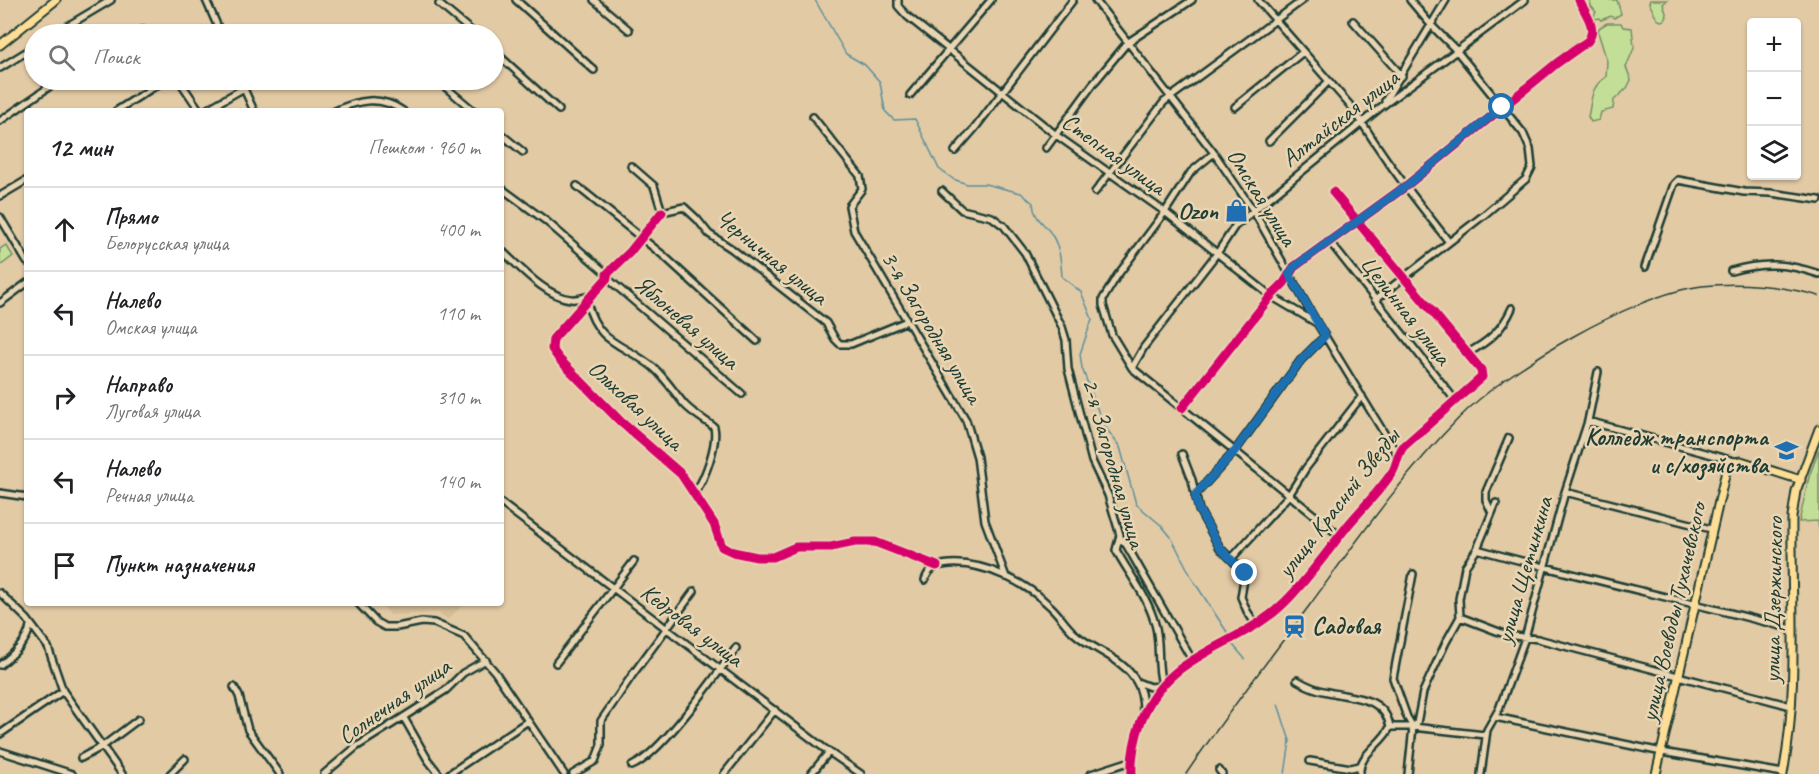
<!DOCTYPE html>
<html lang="ru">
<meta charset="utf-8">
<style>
:root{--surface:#fff;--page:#f2f2f2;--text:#202124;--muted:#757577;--line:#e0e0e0}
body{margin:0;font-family:Caveat,sans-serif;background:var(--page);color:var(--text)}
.controls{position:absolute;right:18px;top:18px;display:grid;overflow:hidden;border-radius:6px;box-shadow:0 2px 4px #0004}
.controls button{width:54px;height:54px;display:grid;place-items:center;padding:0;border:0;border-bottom:2px solid var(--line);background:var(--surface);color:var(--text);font:30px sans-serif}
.stop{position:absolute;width:18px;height:18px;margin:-14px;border:4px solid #1f6fb2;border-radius:50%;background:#fff}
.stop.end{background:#1f6fb2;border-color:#fff;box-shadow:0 2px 6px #0008}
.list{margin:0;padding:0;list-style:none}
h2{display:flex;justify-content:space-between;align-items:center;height:78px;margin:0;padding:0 24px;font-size:26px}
h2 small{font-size:20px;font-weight:400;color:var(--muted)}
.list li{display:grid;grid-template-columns:39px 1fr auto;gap:18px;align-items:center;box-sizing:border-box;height:84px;padding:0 24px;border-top:2px solid var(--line)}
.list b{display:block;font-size:22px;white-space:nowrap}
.list p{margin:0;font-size:20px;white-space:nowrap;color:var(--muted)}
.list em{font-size:20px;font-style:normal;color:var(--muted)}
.icon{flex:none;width:33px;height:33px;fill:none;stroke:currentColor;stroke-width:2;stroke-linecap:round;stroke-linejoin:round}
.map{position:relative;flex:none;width:1819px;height:774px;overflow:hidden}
.search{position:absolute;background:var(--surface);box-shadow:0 2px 4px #0004;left:24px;top:24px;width:480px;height:66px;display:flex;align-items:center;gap:15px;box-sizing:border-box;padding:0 21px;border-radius:33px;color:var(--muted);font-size:22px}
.panel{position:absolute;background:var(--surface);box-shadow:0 2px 4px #0004;left:24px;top:108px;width:480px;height:498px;border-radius:6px}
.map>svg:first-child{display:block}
.built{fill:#d3bc96}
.green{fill:#c3df97;stroke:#718e66;stroke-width:1.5}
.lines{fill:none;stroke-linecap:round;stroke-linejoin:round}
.stream{stroke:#5a8f9c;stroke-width:1.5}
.minor-casing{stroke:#1f3d34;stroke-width:10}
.major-casing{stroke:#1f3d34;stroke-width:11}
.minor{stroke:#ead5b3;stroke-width:5}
.major{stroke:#fede96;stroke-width:7}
.rail{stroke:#1f3d34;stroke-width:1.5}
.cycleway-casing{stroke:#ead5b3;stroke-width:13}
.cycleway{stroke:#d6006c;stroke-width:9}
.route{stroke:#1f6fb2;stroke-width:8}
.labels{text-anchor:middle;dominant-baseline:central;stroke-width:5;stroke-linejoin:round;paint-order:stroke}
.street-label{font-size:24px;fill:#1f3d34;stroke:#ead5b3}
.poi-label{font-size:24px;font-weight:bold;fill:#1f3d34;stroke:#ead5b3;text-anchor:end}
</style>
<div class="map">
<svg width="1819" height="774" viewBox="0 0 1819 774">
<rect width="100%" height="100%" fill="#e2caa5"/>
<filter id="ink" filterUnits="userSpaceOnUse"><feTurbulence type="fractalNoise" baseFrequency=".0167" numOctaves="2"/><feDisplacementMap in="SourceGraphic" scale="12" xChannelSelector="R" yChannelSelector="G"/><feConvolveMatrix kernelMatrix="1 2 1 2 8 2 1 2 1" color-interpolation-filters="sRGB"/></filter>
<g filter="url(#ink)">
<path class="built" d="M381,603H465L448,619L438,613L390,615Z"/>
<path class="green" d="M1590,0H1617L1621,14L1614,18L1611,16L1601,20L1599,18L1595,19L1594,16L1596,12L1591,6Z
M1650,0H1667L1663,4L1667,16L1665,20L1661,21L1657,19L1649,3Z
M1607,23H1621L1623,27L1632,28L1634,48L1626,67L1631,80L1627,88L1614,100L1613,109L1601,112L1599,120L1591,122L1588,117C1592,100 1590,87 1606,77L1607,61L1598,32L1599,28Z
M6,245L13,256L0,266V249Z
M1819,449V529L1818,521L1799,522L1809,477Z"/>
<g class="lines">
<path class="stream" d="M815,0L846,54L865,65L880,82L885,111L894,120L915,119L939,169L953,179L967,184H985L1021,193L1033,203C1034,220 1044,222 1052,235C1060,248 1061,262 1062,277L1081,292L1092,319L1080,354L1082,368L1103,424L1120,447L1136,504L1162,526L1171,537L1193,580L1227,632
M1233,645L1245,659
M1278,704L1290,741L1285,774"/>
<defs>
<path id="minor" d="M206,0L221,34
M516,0L594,70
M594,0L629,30
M898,0V6L907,16L1056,135L1165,212L1271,296L1315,322
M1095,0L1214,153L1253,210L1317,323L1395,451L1396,457
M1258,0L1355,111C1382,157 1416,200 1449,242
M439,4L475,34
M1353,21L1402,76
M54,34L111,0
M132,34L143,30L150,34
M494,51L559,110
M0,68L34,47
M179,80L200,111
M240,80L254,111
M437,80L474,111
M910,95L991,0
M1385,101L1446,0
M1235,107L1303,52
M116,111L165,80
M204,111L244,88
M335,111C358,100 380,95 403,111
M813,117L860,176L862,189L849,206L854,231L966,420L977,457L985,521L1006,577
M0,121L59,80
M501,134L523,152
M1269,141L1329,81
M1046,148L1093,84L1127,43L1192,0
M955,151L975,128L1073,0
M1214,153L1191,172L1165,212L1117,276L1103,299V305L1112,335L1132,368L1340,536
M631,166L654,186L662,212L684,207L697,219L709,234L732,249L826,323L835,339L840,344H851L907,321
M577,186L664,256L757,341
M501,188L546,221L607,274
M942,191L962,210L992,217L1004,226L1025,253L1062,327L1066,340L1068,369L1092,461L1108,495L1120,535L1116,550C1129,574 1148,597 1155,624C1161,643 1156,664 1162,684
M1095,192L1164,102L1303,0
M0,196L27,180
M662,212L630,252L607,274V278L553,339L552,349L559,359L621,422L681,474L714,524L722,547L733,552L757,557H773L796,547H831L855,542H875L937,566
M0,217L27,262
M1330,242L1455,400
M501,250C519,266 546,297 571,299C577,300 584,297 590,296
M1645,267L1674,184L1678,180L1744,192L1771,193L1819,200
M1731,271C1763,262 1787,263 1819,274
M607,278L742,394
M1375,300L1484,215L1526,179L1532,167L1530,149L1523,133L1456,50L1431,25L1410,0
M587,302C598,346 624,343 654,368C666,379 674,392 684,404C692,413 705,420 714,427C718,444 705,478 695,493
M0,303L27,283
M1467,353C1488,343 1503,329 1512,308
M1132,368L1144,347L1218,252L1235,226L1381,107L1525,0
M1182,408L1271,296L1284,283L1294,267L1406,186L1557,63L1588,41C1598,27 1585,14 1579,0
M1588,421L1734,461
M1182,454L1192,480L1199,510L1220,548L1245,573L1241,597L1247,611L1256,625
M1565,492L1711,529
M0,493L27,497
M1195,495L1235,451L1301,360L1325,336
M501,503L829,752L861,774
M1492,513L1486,500V492L1509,438
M1120,537L1127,546L1192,660
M1477,549C1581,578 1687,601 1792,629
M1231,559L1289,495L1306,468L1362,396
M1413,574L1393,678L1407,717L1413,727
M925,580C929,568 937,565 950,564C984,562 1025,582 1050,606C1059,614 1065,625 1074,633C1094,651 1123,658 1136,681C1142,690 1143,702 1143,712
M0,593L27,619L48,647L63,691L122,774
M358,603L376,622L385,627H397L422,622L434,623L464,636L495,672L564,774
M1460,617L1507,635L1538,639L1791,706
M556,663L634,561
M0,665C12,656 29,640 30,625
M1297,680C1307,686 1316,690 1328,692C1352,698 1385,696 1390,727
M1137,682L1150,687L1160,686
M234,687L239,696L248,730L280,774
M1495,717L1662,752L1783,773
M404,718L428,760L439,774
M1390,727H1413L1485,735
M0,734L63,691
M0,751L72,774
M81,758L103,746L139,719
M1310,761L1351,768L1359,766
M632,766C661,754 715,677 736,648
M1219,770L1222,774
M170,774L185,759
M324,774L356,747L446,690L463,673L486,660
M449,774L528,721
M573,774L595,761L601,745V721L633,674L694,591
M724,774L775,710
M811,774L829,752
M1091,774L1131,761
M1132,774C1131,755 1135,738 1141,721C1168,650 1238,649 1285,602C1309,578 1328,550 1349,524C1363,507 1381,490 1393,471C1397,464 1397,455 1403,447L1482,377L1481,370L1333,192
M1360,774C1358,754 1383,744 1390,727
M1408,774L1413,727L1417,723L1423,692L1446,642L1460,617L1459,599L1465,567L1477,549L1496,503
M1481,774L1487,730L1499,709L1525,638L1565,492L1588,421L1598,372"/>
<path id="major" d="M0,45L56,0
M1656,774L1726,471L1730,463L1741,461L1801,480
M1783,774C1799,690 1791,602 1792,517L1796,491L1819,429"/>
</defs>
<use href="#minor" class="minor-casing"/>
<use href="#major" class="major-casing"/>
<use href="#minor" class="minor"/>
<use href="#major" class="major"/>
<path class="rail" d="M1186,774C1225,716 1267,662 1309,606C1356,542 1402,476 1458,419C1506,369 1634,294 1702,286C1740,282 1782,286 1819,296"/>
<defs>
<path id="cycleway" d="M662,212L630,252L607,274V278L553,339L552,349L559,359L621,422L681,474L714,524L722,547L733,552L757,557H773L796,547H831L855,542H875L937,566
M1182,408L1271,296L1284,283L1294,267L1406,186L1557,63L1588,41C1598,27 1585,14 1579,0
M1132,774C1131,755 1135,738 1141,721C1168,650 1238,649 1285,602C1309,578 1328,550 1349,524C1363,507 1381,490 1393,471C1397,464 1397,455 1403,447L1482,377L1481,370L1333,192"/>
</defs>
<use href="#cycleway" class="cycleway-casing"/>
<use href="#cycleway" class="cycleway"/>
</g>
</g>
<g class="lines" filter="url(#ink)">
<path class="route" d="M1245,573L1220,548L1198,508L1195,495L1235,451L1301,360L1325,336L1289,274L1294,267L1406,186L1502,107"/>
</g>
<defs>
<symbol id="shop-bare" viewBox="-9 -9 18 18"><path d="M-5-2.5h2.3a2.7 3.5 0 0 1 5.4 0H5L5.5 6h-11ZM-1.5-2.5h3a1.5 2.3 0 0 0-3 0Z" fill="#1f6fb2" stroke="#ead5b3" stroke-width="2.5" paint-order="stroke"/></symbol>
<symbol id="university-bare" viewBox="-9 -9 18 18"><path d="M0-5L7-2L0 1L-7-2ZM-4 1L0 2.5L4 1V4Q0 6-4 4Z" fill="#1f6fb2" stroke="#ead5b3" stroke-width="2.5" paint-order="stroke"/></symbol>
<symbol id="station-bare" viewBox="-9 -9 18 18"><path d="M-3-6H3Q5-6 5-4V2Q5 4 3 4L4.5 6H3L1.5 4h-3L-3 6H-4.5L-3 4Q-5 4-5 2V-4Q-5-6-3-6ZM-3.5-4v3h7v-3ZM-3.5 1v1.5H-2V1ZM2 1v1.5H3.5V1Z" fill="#1f6fb2" stroke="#ead5b3" stroke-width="2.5" paint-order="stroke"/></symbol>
</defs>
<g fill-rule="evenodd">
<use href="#shop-bare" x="1220" y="194" width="33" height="33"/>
<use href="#university-bare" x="1770" y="434" width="33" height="33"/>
<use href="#station-bare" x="1278" y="610" width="33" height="33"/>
</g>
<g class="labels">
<g class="street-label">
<text transform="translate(1340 118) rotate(-38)">Алтайская улица</text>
<text transform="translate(1114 154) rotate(36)">Степная улица</text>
<text transform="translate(1262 197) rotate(58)">Омская улица</text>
<text transform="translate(772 257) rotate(39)">Черничная улица</text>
<text transform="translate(1406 310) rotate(52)">Целинная улица</text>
<text transform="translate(687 322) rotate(41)">Яблоневая улица</text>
<text transform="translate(932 327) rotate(59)">3-я Загородняя улица</text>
<text transform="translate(636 405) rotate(43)">Ольховая улица</text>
<text transform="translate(1114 463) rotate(74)">2-я Загородная улица</text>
<text transform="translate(1338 503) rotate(-52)">улица Красной Звезды</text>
<text transform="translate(1524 570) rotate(-74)">улица Щетинкина</text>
<text transform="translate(1773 600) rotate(-89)">улица Дзержинского</text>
<text transform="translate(1673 612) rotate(-77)">улица Воеводы Тухачевского</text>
<text transform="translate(692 625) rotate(37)">Кедровая улица</text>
<text transform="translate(394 701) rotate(-35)">Солнечная улица</text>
</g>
<g class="poi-label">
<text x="1218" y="211">Ozon</text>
<text x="1768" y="437">Колледж транспорта<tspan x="1768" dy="28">и с/хозяйства</tspan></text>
<text x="1312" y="626" text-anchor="start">Садовая</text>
</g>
</g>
</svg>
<div class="controls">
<button>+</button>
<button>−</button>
<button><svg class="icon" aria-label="layers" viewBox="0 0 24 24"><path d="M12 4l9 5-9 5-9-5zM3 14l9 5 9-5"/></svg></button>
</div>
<div class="stop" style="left:1502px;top:107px"></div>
<div class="stop end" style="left:1245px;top:573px"></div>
<div class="search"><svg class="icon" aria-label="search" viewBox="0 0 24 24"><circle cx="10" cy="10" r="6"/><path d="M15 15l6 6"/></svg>Поиск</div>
<section class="panel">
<h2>12 мин<small>Пешком · 960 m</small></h2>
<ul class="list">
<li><svg class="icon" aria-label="ahead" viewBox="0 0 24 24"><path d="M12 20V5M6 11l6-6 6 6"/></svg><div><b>Прямо</b><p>Белорусская улица</p></div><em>400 m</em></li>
<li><svg class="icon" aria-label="left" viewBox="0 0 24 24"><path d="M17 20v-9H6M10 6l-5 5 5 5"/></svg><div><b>Налево</b><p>Омская улица</p></div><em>110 m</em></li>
<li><svg class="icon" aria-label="right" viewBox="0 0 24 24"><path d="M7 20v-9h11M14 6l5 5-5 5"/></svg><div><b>Направо</b><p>Луговая улица</p></div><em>310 m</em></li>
<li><svg class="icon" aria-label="left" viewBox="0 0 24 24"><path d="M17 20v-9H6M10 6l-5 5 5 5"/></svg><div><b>Налево</b><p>Речная улица</p></div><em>140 m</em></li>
<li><svg class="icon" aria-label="arrive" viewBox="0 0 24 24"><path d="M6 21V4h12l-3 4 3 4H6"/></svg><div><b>Пункт назначения</b></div></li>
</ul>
</section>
</div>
